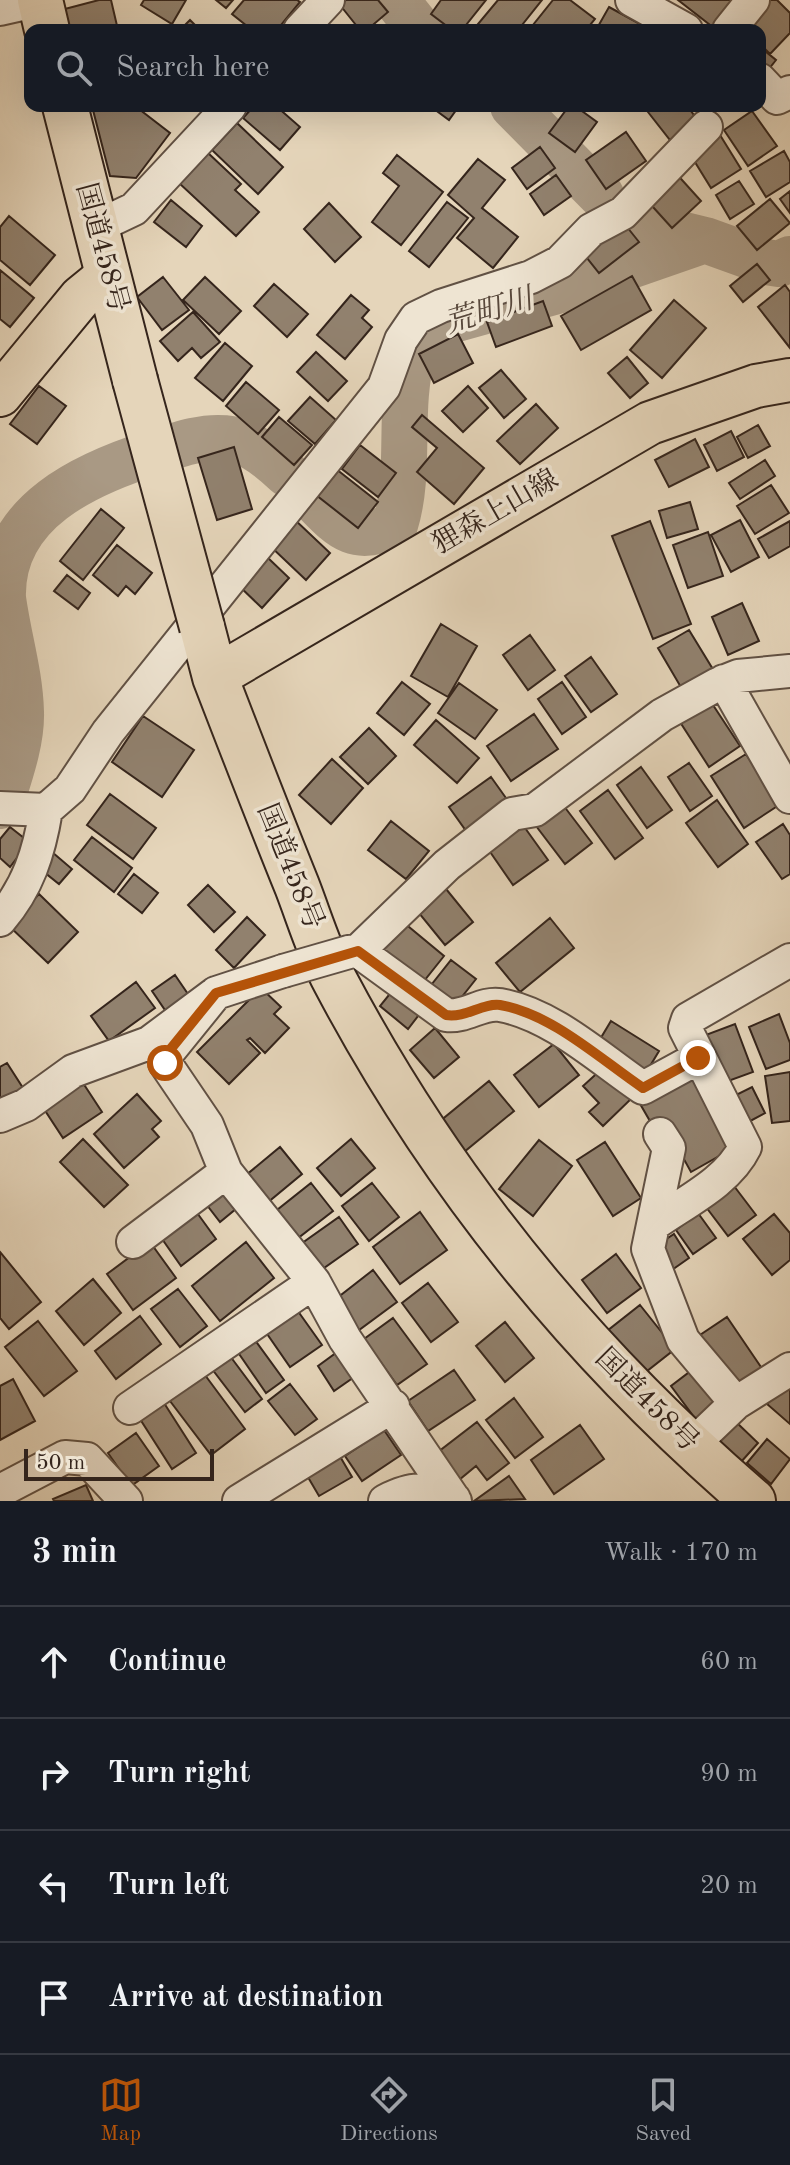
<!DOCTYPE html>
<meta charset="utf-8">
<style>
:root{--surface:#171b24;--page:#20242c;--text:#f1f3f6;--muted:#9ea1a6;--line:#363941;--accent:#b45309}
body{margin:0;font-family:"Old Standard TT","Noto Serif JP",serif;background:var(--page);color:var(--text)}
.scale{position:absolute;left:24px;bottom:20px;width:190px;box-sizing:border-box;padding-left:8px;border:4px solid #35251c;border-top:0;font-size:22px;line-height:28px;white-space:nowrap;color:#35251c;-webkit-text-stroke:6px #eee4d2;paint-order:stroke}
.stop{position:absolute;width:24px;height:24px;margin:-18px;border:6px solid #b45309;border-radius:50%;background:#fff}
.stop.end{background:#b45309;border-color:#fff;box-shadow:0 2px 8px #0008}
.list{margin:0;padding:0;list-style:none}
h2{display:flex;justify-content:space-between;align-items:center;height:104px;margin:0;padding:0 32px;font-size:34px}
h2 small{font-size:26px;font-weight:400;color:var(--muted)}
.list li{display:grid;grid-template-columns:52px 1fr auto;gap:24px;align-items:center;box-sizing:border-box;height:112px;padding:0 32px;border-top:2px solid var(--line)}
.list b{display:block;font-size:30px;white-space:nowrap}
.list em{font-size:26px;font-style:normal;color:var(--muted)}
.icon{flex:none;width:44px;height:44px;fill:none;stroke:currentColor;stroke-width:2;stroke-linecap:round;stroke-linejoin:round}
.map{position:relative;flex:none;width:790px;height:1501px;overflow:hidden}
.search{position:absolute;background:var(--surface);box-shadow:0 8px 32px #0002;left:24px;right:24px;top:24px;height:88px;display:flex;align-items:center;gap:20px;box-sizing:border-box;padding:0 28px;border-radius:16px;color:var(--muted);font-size:30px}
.sheet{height:552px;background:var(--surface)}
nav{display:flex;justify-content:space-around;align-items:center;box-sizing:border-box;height:112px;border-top:2px solid var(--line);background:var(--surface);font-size:22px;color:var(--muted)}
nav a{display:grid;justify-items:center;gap:4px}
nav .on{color:var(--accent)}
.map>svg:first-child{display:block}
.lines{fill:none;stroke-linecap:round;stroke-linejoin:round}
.river{stroke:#a99984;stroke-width:46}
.building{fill:#91816e;stroke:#35251c;stroke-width:2}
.minor-casing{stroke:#615144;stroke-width:36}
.major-casing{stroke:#35251c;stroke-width:46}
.highway-casing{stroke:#35251c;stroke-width:48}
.minor{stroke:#eee4d2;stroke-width:32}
.major{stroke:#e5d5ba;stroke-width:42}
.highway{stroke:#e5d5ba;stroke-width:44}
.minor-bridge-casing{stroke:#615144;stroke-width:36;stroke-linecap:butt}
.highway-bridge-casing{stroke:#35251c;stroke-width:48;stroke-linecap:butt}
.minor-bridge{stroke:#eee4d2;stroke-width:32}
.highway-bridge{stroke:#e5d5ba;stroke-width:44}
.route{stroke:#b45309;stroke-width:10}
.labels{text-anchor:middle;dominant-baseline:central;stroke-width:7;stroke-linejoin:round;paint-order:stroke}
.street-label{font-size:28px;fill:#35251c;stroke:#eee4d2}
.water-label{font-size:30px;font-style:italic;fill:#58483b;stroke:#eee4d2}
</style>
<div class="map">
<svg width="790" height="1501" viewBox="0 0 790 1501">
<rect width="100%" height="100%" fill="#e5d5ba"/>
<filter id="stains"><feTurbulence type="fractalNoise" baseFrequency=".0025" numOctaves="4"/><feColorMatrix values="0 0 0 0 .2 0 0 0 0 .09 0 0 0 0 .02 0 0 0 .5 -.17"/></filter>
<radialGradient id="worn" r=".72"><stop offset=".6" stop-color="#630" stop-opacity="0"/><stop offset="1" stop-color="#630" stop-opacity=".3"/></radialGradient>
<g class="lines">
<path class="river" d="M396,0L420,30
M513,106L601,195
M636,223L705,240L766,262L779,264L790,259
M310,496C339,525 352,545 395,525C412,471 397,409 413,353C418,338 429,331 442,323L564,289L705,240
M0,806C9,777 22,742 21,712C20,673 8,636 3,598C0,511 88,473 155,452C214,433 238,427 287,474"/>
</g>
<path class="building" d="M99,0H111L118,30H66L61,10Z
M144,0H186L172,24L141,5Z
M216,0H233L226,8Z
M244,0H297L300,2L277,30H252L232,14Z
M346,0H378L388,12L367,30H360L340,5Z
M441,0H486L462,30H452L431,14Z
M498,0H542L518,30H473Z
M553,0H570L595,19L586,30H529Z
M678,0H735L714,28Z
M769,0H777L790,13V33L770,54L760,44V30L743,27Z
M609,7L651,30H596Z
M190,20L200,30H180Z
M760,47L776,60L764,75L760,72Z
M95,106H135L170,133L136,178L110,176L93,110Z
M254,106H276L300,127L280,150L243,118Z
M430,106H459L449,120Z
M569,106H575L597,122L575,152L549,133Z
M656,106H687L697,119L670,140L648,112Z
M752,111L777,146L748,166L724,130Z
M237,123L283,167L258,194L212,150Z
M626,132L646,161L606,189L586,160Z
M720,135L741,169L711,188L690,154Z
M540,147L555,168L527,189L512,168Z
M784,151L790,162V182L766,197L750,171Z
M207,152L241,184L235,190L259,212L236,236L179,183Z
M397,155L443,192L401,245L372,222L399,186L383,173Z
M478,159L505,180L482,208L518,237L493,268L457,238L474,218L448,195Z
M673,170L701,201L672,228L643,196Z
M556,175L571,196L544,215L530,194Z
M739,181L754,204L730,219L716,195Z
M790,191V213L780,199Z
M770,199L790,223L757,250L737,226Z
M171,200L202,226L186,247L154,222Z
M447,202L468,218L429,267L409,251Z
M329,203L361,237L335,262L304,229Z
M9,216L55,255L30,285L0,260V227Z
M623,222L639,242L599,273L583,253Z
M757,264L770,280L743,302L730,286Z
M0,270L34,298L10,327L0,319Z
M632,276L651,310L581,350L561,316Z
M163,277L189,310L162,330L137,297Z
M205,277L241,311L219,334L183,300Z
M274,284L308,314L287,337L254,306Z
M785,285L790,292V348L758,307Z
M351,295L369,310L362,318L372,327L345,359L317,335Z
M674,300L706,328L662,378L630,350Z
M543,301L552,326L496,347L487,322Z
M193,312L220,342L201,358L192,348L178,361L160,341Z
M458,334L473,363L434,383L419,354Z
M225,343L252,366L223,401L195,378Z
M316,352L347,381L328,401L297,372Z
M627,357L648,383L630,398L608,373Z
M501,370L526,399L504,418L479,388Z
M246,382L279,410L258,434L226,406Z
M39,386L66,406L37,444L10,424Z
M468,386L488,408L463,432L442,411Z
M310,397L336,420L315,444L288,421Z
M536,404L558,428L520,464L497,441Z
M422,415L484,468L454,504L417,472L437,448L412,427Z
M279,417L312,445L294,465L262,437Z
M758,425L770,446L748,458L737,437Z
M731,431L744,457L717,471L704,445Z
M695,439L709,467L669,487L655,460Z
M360,445L396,473L378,497L342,469Z
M234,447L252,509L217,520L198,458Z
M765,460L775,476L740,499L729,483Z
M331,465L378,502L358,528L311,491Z
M771,485L789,513L755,534L737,506Z
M690,502L698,529L667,538L659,511Z
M101,509L124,528L83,580L60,561Z
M293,518L330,553L306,580L268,544Z
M740,520L759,557L731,572L711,535Z
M650,521L691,624L653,639L612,536Z
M790,521V546L769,558L758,539Z
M708,532L723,576L688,588L673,545Z
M117,545L152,573L135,594L126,586L118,596L93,575Z
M266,556L289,578L262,608L238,585Z
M67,575L90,593L78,609L54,591Z
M742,603L759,641L728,655L712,617Z
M441,624L477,646L448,697L411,676Z
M689,630L714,671L682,689L658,648Z
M530,635L555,670L528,690L503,655Z
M591,657L617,694L591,712L565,676Z
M402,682L430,704L404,735L377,713Z
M562,682L586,717L562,734L538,699Z
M459,683L497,710L475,739L438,713Z
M711,702L740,746L709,767L680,722Z
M534,714L558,749L511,781L487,746Z
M143,716L194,750L162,797L112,762Z
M436,720L479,758L457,783L414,745Z
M369,728L396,756L368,784L340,757Z
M746,754L779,805L744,828L711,776Z
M332,759L363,788L331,824L299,795Z
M689,763L712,796L690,811L668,777Z
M641,767L672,810L647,828L617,785Z
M491,777L511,805L469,835L449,807Z
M608,790L643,838L615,859L580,811Z
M110,794L156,828L133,859L87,825Z
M717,800L748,844L718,867L686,823Z
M560,801L592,843L565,864L533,822Z
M391,821L429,851L406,879L368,850Z
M520,821L548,860L513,885L486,846Z
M783,824L790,835V874L782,879L756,842Z
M10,827L29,842L10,867L0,858V839Z
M92,837L132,868L114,892L74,860Z
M52,852L72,869L59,884L39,868Z
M134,874L158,893L142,913L118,894Z
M442,884L473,922L445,945L414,907Z
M208,885L235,912L214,932L188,905Z
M39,894L78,932L48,963L9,926Z
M247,917L265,935L234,968L216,950Z
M397,917L444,956L420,986L372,947Z
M550,918L574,948L520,992L496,963Z
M451,960L476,979L453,1008L428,989Z
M175,975L190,997L167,1013L152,991Z
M136,982L155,1008L109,1041L91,1016Z
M397,985L425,1007L408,1029L380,1006Z
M261,988L281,1007L274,1014L289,1028L265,1053L250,1038L247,1040L260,1053L229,1084L197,1052Z
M779,1014L790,1043V1060L766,1069L749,1027Z
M611,1021L659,1051L644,1076L596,1046Z
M735,1024L753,1072L720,1084L703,1036Z
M435,1028L459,1057L434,1078L410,1050Z
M554,1044L579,1075L539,1107L514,1075Z
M7,1063L23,1088L0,1102V1067Z
M604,1067L633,1097L603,1126L589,1112L599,1103L583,1086Z
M693,1071L735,1147L691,1172L665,1125L654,1128L639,1102Z
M790,1072V1121L772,1123L765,1076Z
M489,1081L514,1111L464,1152L439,1122Z
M83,1083L102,1112L63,1138L44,1109Z
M752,1087L765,1113L739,1127L726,1100Z
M137,1094L161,1121L152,1129L159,1137L124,1168L94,1134Z
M83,1139L128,1185L104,1207L60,1162Z
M351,1139L375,1168L341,1196L317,1168Z
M539,1140L572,1166L533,1216L499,1189Z
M605,1142L641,1198L613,1216L577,1160Z
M280,1147L302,1174L267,1203L245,1176Z
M311,1183L333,1211L293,1242L272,1214Z
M372,1183L399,1217L369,1241L342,1206Z
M220,1186L237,1208L220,1222L203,1200Z
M734,1186L756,1215L728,1236L706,1207Z
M195,1210L216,1239L181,1266L160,1236Z
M420,1212L447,1250L400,1284L373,1247Z
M698,1213L716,1238L693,1254L676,1230Z
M774,1214L790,1233V1260L772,1275L743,1239Z
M339,1217L358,1244L317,1273L298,1246Z
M674,1234L689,1258L669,1272L653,1248Z
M150,1242L176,1278L133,1310L107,1274Z
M246,1242L274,1278L220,1321L192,1286Z
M0,1252L41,1302L9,1329L0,1318Z
M616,1254L641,1288L607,1313L582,1280Z
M373,1270L397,1302L355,1333L332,1302Z
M93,1279L121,1313L84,1345L56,1311Z
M428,1283L458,1322L431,1342L402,1303Z
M178,1289L207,1326L180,1347L151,1309Z
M640,1305L675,1349L642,1375L607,1331Z
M295,1307L322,1345L290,1367L263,1328Z
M140,1316L161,1344L116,1379L95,1351Z
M727,1317L763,1370L733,1391L697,1337Z
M393,1318L427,1364L397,1385L364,1339Z
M38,1321L77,1371L44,1396L5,1347Z
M505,1322L534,1358L505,1382L476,1346Z
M252,1336L284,1380L266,1393L235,1348Z
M340,1350L357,1375L334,1391L318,1366Z
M230,1356L262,1399L245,1412L212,1369Z
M454,1370L475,1400L428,1431L408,1401Z
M692,1370L719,1405L697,1421L671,1386Z
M202,1371L245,1429L211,1455L167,1397Z
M13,1379L35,1421L0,1440V1386Z
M790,1379V1424L767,1404Z
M290,1384L317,1419L295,1435L268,1401Z
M514,1398L543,1437L515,1458L486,1420Z
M164,1403L196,1453L172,1469L140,1419Z
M735,1421L758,1443L741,1462L718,1440Z
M477,1422L509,1463L487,1480L476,1466L459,1480L438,1452Z
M580,1425L604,1459L554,1494L531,1460Z
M384,1430L401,1455L362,1481L345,1456Z
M136,1433L159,1466L131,1486L108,1453Z
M767,1439L790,1459L771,1484L747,1463Z
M338,1453L352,1477L319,1496L305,1472Z
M509,1476L525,1499L474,1501Z
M86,1485L93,1501H54L53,1499Z"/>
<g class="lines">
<defs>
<path id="minor" d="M632,0L686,30
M0,9L40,0
M300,30L328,0
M729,30L753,0
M760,80L777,98L790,92
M94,228L134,209L230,106
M724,681L790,797
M0,808L46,810L70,789L108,732L384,387L401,340L416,318L441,306L531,277L560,262L591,230L623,213L706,127
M0,920C28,887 39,853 46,810
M358,951L446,1015C465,1018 482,1002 500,1005C552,1014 600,1059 643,1088L698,1058
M349,952L358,951L447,865L512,814L535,810L662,715L718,684L738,676L790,671
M216,993L165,1056V1063L207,1125L226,1172L314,1282L345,1339L455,1501
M0,1116L26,1105L73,1071L149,1043L216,993L283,971
M660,1134L669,1148L648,1249L683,1340L736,1403
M654,1224C685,1202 728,1182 745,1147L685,1028L688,1019L790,960
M133,1242L226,1172
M130,1408L314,1282
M690,1447L736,1403L790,1369
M0,1491L65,1457L87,1459L126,1501
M239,1501L393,1406
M385,1501C415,1486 422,1489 454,1499"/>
<path id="major" d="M0,395L81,297L108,275
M215,677L650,423L756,386L790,380"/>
<path id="highway" d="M40,0L47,30
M65,106L135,380
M202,627L215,677C242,747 269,817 297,886C309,917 319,951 335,981C440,1180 583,1355 753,1501"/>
</defs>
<use href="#minor" class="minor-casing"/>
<use href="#major" class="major-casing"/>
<use href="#highway" class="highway-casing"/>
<use href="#minor" class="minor"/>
<use href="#major" class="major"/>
<use href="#highway" class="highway"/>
<defs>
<path id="minor-bridge" d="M283,971L349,952"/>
<path id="highway-bridge" d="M135,380L202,627"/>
</defs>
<use href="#minor-bridge" class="minor-bridge-casing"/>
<use href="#highway-bridge" class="highway-bridge-casing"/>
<use href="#minor-bridge" class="minor-bridge"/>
<use href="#highway-bridge" class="highway-bridge"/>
</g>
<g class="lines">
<path class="route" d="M165,1063V1056L216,993L358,951L446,1015C466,1018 482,1003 500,1005C552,1014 600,1059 643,1088L698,1058"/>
</g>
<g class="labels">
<g class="street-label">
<text transform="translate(101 248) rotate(75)">国道458号</text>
<text transform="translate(496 513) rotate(-30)">狸森上山線</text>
<text transform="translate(289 867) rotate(68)">国道458号</text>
<text transform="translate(646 1401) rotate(45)">国道458号</text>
</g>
<g class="water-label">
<text transform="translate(489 312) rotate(-17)">荒町川</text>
</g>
</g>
<rect width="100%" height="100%" filter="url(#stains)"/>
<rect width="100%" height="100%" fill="url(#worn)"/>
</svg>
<div class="scale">50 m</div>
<div class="stop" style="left:165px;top:1063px"></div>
<div class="stop end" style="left:698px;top:1058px"></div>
<div class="search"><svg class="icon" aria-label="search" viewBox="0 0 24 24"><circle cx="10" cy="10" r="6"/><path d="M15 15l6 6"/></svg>Search here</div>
</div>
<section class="sheet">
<h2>3 min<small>Walk · 170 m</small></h2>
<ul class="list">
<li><svg class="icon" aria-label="ahead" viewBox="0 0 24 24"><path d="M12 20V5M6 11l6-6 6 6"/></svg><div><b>Continue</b></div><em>60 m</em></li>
<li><svg class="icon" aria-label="right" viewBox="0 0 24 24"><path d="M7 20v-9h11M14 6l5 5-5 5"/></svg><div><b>Turn right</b></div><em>90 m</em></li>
<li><svg class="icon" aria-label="left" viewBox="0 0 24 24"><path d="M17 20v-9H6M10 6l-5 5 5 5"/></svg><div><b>Turn left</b></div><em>20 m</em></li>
<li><svg class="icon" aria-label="arrive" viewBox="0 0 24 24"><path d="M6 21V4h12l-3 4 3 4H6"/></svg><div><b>Arrive at destination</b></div></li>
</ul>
</section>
<nav>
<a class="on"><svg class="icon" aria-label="map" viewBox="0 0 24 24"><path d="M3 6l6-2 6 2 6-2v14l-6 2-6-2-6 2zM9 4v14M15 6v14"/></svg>Map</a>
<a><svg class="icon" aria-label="directions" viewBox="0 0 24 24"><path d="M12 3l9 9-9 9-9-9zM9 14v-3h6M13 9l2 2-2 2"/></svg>Directions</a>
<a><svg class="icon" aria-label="saved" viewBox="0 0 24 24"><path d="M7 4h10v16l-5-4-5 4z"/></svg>Saved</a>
</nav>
